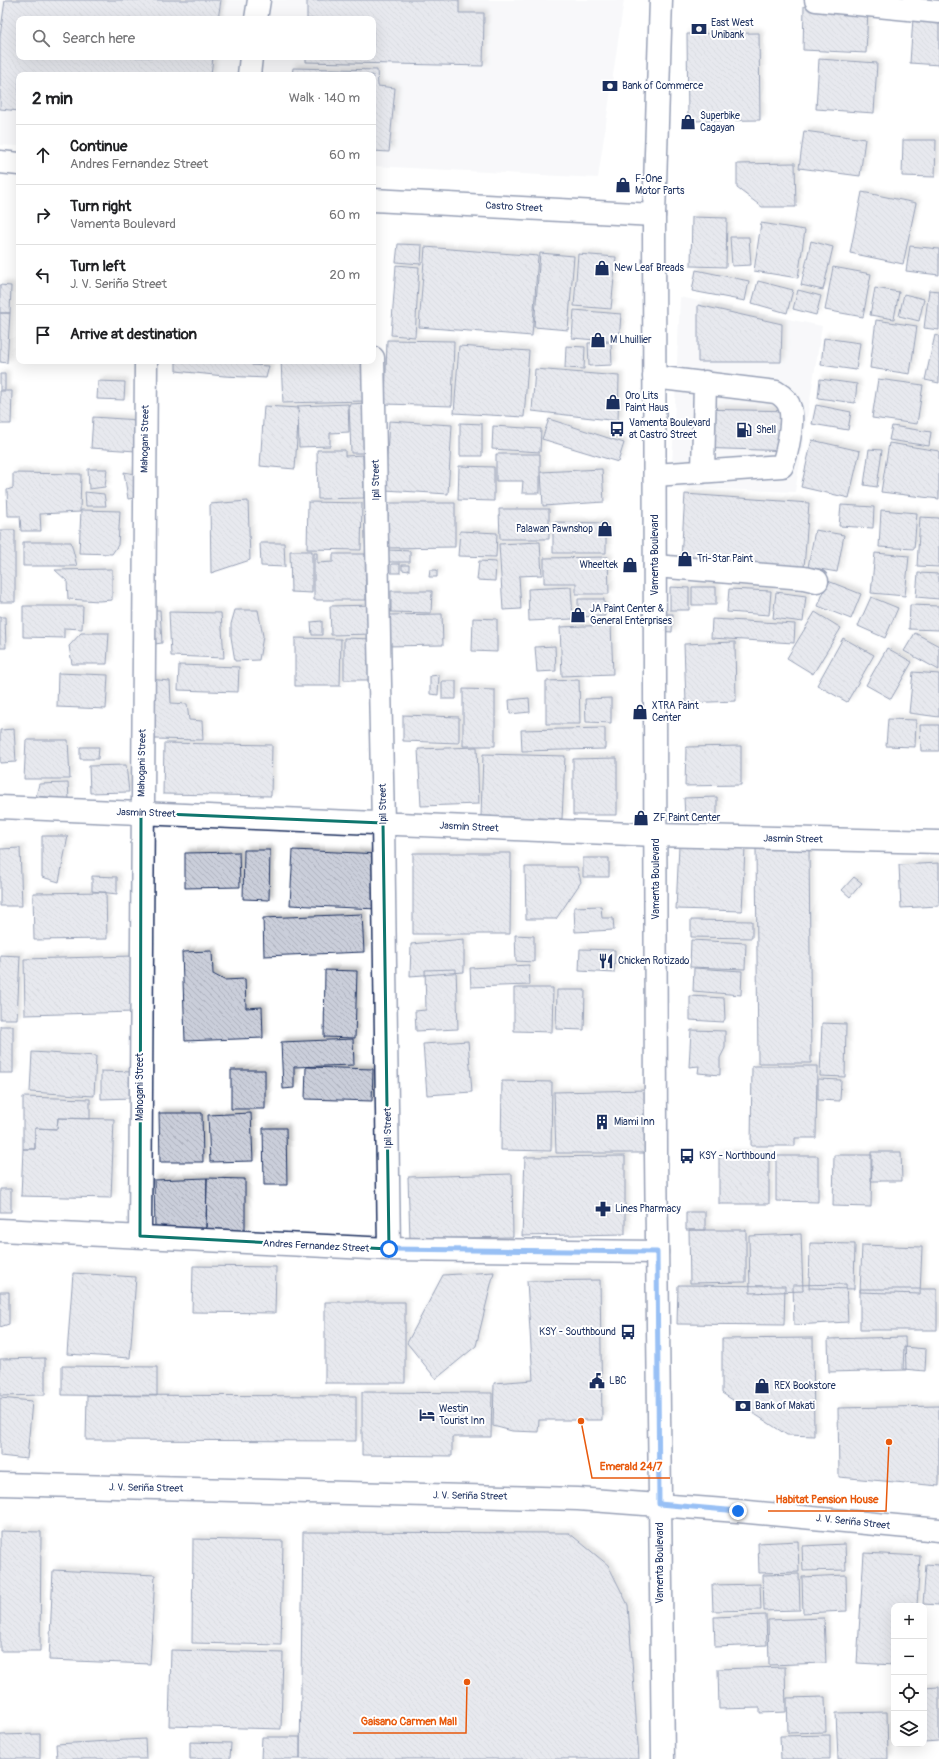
<!DOCTYPE html>
<meta charset="utf-8">
<style>
:root{--surface:#fff;--page:#f2f2f2;--text:#202124;--muted:#757577;--line:#e0e0e0}
body{margin:0;font-family:Pangolin,sans-serif;background:var(--page);color:var(--text)}
.controls{position:absolute;right:12px;bottom:12px;display:grid;overflow:hidden;border-radius:8px;box-shadow:0 4px 16px #0002}
.controls button{width:36px;height:36px;display:grid;place-items:center;padding:0;border:0;border-bottom:1px solid var(--line);background:var(--surface);color:var(--text);font:20px sans-serif}
.stop{position:absolute;width:12px;height:12px;margin:-9px;border:3px solid #1a73e8;border-radius:50%;background:#fff}
.stop.end{background:#1a73e8;border-color:#fff;box-shadow:0 1px 4px #0008}
.list{margin:0;padding:0;list-style:none}
h2{display:flex;justify-content:space-between;align-items:center;height:52px;margin:0;padding:0 16px;font-size:17px}
h2 small{font-size:13px;font-weight:400;color:var(--muted)}
.list li{display:grid;grid-template-columns:26px 1fr auto;gap:12px;align-items:center;box-sizing:border-box;height:60px;padding:0 16px;border-top:1px solid var(--line)}
.list b{display:block;font-size:15px;white-space:nowrap}
.list p{margin:0;font-size:13px;white-space:nowrap;color:var(--muted)}
.list em{font-size:13px;font-style:normal;color:var(--muted)}
.icon{flex:none;width:22px;height:22px;fill:none;stroke:currentColor;stroke-width:2;stroke-linecap:round;stroke-linejoin:round}
.map{position:relative;flex:none;width:939px;height:1759px;overflow:hidden}
.search{position:absolute;background:var(--surface);box-shadow:0 4px 16px #0002;left:16px;top:16px;width:360px;height:44px;display:flex;align-items:center;gap:10px;box-sizing:border-box;padding:0 14px;border-radius:8px;color:var(--muted);font-size:15px}
.panel{position:absolute;background:var(--surface);box-shadow:0 4px 16px #0002;left:16px;top:72px;width:360px;height:292px;border-radius:8px}
.map>svg:first-child{display:block}
.built{fill:#eff0f4;fill-rule:evenodd}
.building{fill:url(#building-back-hatch);stroke:#1b2f5e;filter:url(#shadow)}
.lines{fill:none;stroke-linecap:round;stroke-linejoin:round}
.minor-casing{stroke:#1b2f5e;stroke-width:25}
.major-casing{stroke:#1b2f5e;stroke-width:25}
.minor{stroke:#fff;stroke-width:22}
.major{stroke:#fff;stroke-width:22}
.route{stroke:#1a73e8;stroke-width:5}
.marked{fill:none;stroke:#0f766e;stroke-width:3;stroke-linejoin:round}
.labels{text-anchor:middle;dominant-baseline:central;stroke-width:4;stroke-linejoin:round;paint-order:stroke}
.poi-label{font-size:10px;fill:#1b2f5e;stroke:#fff;text-anchor:start}
.street-label{font-size:10px;fill:#1b2f5e;stroke:#fff}
.leader{fill:none;stroke:#e8590c;stroke-width:1.5}
.callout-dot{fill:#e8590c;stroke:#fff;stroke-width:1.5}
.callout-label{font-size:11px;text-anchor:middle;font-weight:bold;fill:#e8590c;stroke:#fff;stroke-width:4;stroke-linejoin:round;paint-order:stroke}
</style>
<div class="map">
<svg width="939" height="1759" viewBox="0 0 939 1759">
<defs>
<pattern id="building-back-hatch" width="6" height="6" patternUnits="userSpaceOnUse"><rect width="6" height="6" fill="#caceda"/><path d="M-1 5l2 2M0 0l6 6M5-1l2 2" fill="none" stroke="#adb1be"/></pattern>
<filter id="shadow"><feDropShadow dx="3.5" dy="-3.5" stdDeviation="2" flood-color="#0004"/></filter>
</defs>
<rect width="100%" height="100%" fill="#fff"/>
<filter id="ink" filterUnits="userSpaceOnUse"><feTurbulence type="fractalNoise" baseFrequency=".025" numOctaves="2"/><feDisplacementMap in="SourceGraphic" scale="8" xChannelSelector="R" yChannelSelector="G"/><feConvolveMatrix kernelMatrix="1 2 1 2 8 2 1 2 1" color-interpolation-filters="sRGB"/></filter>
<g filter="url(#ink)">
<path class="built" d="M0,0H624L598,178L373,166V75H19V146L0,145ZM19,19H373V57H19Z
M680,297L822,326L795,492L671,487Z"/>
<path class="building" d="M5,0H221L218,19H19V57H213L211,75H19V111L0,109V36Z
M307,0H459V13H484L483,66L306,62V57H373V19H307Z
M804,6L868,9L866,53L803,50Z
M913,18L939,19V65L910,63Z
M759,33L760,120L688,121L687,34Z
M819,59L877,63L874,113L816,109Z
M293,68L377,70L378,86L395,88L389,152L373,151V75H292Z
M804,131L865,139L860,176L799,168Z
M903,140H936L935,177L902,176Z
M795,163L796,207H762L737,188V164Z
M862,192L916,203L903,264L850,253Z
M692,217L727,218L726,267L691,266Z
M761,223L805,230L798,278L754,271Z
M730,237H749L751,265L732,266Z
M811,241L833,247L823,290L801,285Z
M398,244L422,245L421,264L396,262Z
M910,246L939,249V275L906,271Z
M425,247L538,256L532,336L419,327Z
M540,253L574,256L568,330L534,327Z
M578,254L616,257L611,309L574,306Z
M396,265L419,267L415,337L391,335Z
M833,267L871,274L863,317L825,310Z
M696,270L749,281L745,301L692,291Z
M758,281L793,290L787,313L752,303Z
M0,285L11,286L10,313H0Z
M875,288L899,292L894,319L870,315Z
M798,290L821,296L816,315L793,309Z
M929,290L939,291V330L924,328Z
M904,294L924,299L919,321L899,316Z
M698,305L782,324L781,362H698Z
M574,310L621,314L619,342L572,338Z
M0,313H10L7,363L0,362Z
M876,320L917,326L910,374L870,368Z
M935,335L939,336V383L925,380Z
M824,338L860,343L856,370L821,365Z
M387,340L454,341L452,406L385,404Z
M611,342L612,365L589,366L588,343Z
M459,346L529,351L524,417L454,413Z
M566,346L585,347L584,369L565,368Z
M176,361H252V365L269,366L266,378L224,376L176,371Z
M281,361H364L365,401L283,403Z
M535,369L619,376L618,421L532,411Z
M0,374H5V390H0Z
M820,379L857,384L855,403L818,398Z
M878,379L923,385L917,424L872,418Z
M98,381L125,382L124,400L97,399Z
M0,391H12L11,424H0Z
M367,403L368,453H351L349,404Z
M348,404L349,432L330,433V446L299,447L298,406Z
M816,405L851,412L848,430L812,424Z
M264,406L299,408L295,469L260,466Z
M695,409L794,411L793,451L694,448Z
M93,417L138,420L136,451L91,448Z
M549,419L624,443L618,462L542,439Z
M389,421L452,425L448,494L385,490Z
M460,423L482,424V456H460Z
M493,426L541,429L540,452L492,449Z
M892,426L931,432L929,446L889,440Z
M812,440L860,451L849,498L801,487Z
M889,443L939,451V499L881,492Z
M869,449L882,450L877,487L864,485Z
M317,450H345V456L363,455L364,498L318,499Z
M496,454H540V493H522L523,481H496Z
M459,466L494,467V501L458,500Z
M88,469H107L105,487L89,489Z
M602,469L604,502L543,506L541,472Z
M124,472L135,474V498L128,499Z
M13,473L81,474L80,512L40,514L41,531H21L20,516H8L7,490L13,488Z
M85,492L104,494L106,506H86Z
M685,494L809,503L804,568L681,559Z
M248,501L250,560L211,573L210,504Z
M308,502L362,503L361,550L307,549Z
M388,503H455V547L388,548Z
M841,505L874,507L873,528L839,526Z
M499,509H549V539H500Z
M81,510L120,511L118,545L112,554L79,553Z
M881,510L917,513L914,549L879,547Z
M920,517L939,518V567L917,566Z
M553,522L606,523V553H553Z
M0,530H15V602H0Z
M815,530L844,535L837,572L808,567Z
M460,531L497,533L496,557L458,556Z
M23,542H71L77,566H23Z
M540,542L542,575L519,576L521,609L503,610L499,544Z
M260,543H284L285,567L261,566Z
M388,550L410,551V562H389Z
M290,551H312V593L291,592Z
M314,553H317V563L333,562V554H365L366,600H314Z
M875,553L909,556L905,596L871,593Z
M608,557L609,594H576V583H544V558Z
M479,561L496,562L495,581L477,580Z
M391,564H400V573H391Z
M402,565H409V571L402,570Z
M112,569V600L99,601L68,599L67,581L55,570Z
M430,570H437V577H429Z
M918,573L939,574V599L916,597Z
M828,581L861,594L851,619L818,606Z
M571,587L573,619L529,621L528,589Z
M670,587L689,588V610H670Z
M692,587H716V605H692Z
M729,589L771,591L769,615L727,612Z
M391,591H432L431,613L391,612Z
M776,592L806,596L803,622L773,618Z
M871,597L898,608L885,638L858,626Z
M578,599H604L605,616L578,617Z
M375,605V634L331,635L330,606Z
M910,605L939,606V630L909,629Z
M23,606H83L82,629L64,628V638L23,637Z
M148,610H160L162,643L148,645Z
M235,610H258L263,636L259,660L235,661L231,637V624Z
M169,612L221,613L224,658L171,656Z
M815,612L841,628L813,674L787,658Z
M442,614L443,645L387,646V615Z
M662,614H673L672,632L656,631Z
M0,617H5L6,648H0Z
M473,618L497,619V652L472,651Z
M712,619L795,624L794,643L711,638Z
M322,621V635H312L311,622Z
M611,625L613,674L562,676L560,627Z
M81,633H109L107,664H72L69,646Z
M915,633L939,646V670L904,651Z
M295,638L341,639L340,686H295Z
M344,638L373,639V680H344Z
M843,638L874,655L847,702L817,685Z
M735,642L736,701L686,703L684,644Z
M555,646L556,671L537,672L535,647Z
M887,648L912,662L891,699L866,685Z
M179,665L239,667L238,692L178,690Z
M913,672L939,674V717L909,713Z
M58,673L108,675L106,709L57,707Z
M439,675L438,695L430,694V676Z
M148,679L170,681L171,703L187,704L189,720L202,721L203,740L152,739Z
M579,680L580,724H546V681Z
M442,681H456V699H442Z
M463,689L495,690V746H463Z
M529,698L530,712L510,714L509,700Z
M611,698V723L586,722L585,699Z
M403,715L459,717V743L403,741Z
M888,719L916,720L915,747L886,746Z
M920,725H939V751H921Z
M605,728V749L522,751L521,730Z
M14,729L16,762L0,763V730Z
M26,740H68L70,779H24Z
M164,743L272,745L271,796L163,794Z
M741,746V785L685,786L686,747Z
M80,747H99L98,759H80Z
M477,747L479,804L421,806L418,749Z
M483,754L565,756L562,819L481,816Z
M617,758V815H573V759Z
M126,765L129,792L90,793L89,766Z
M68,783L69,799L36,796L39,784Z
M717,797V816L685,817L684,798Z
M42,836H68L59,882L42,877Z
M679,846L745,848L742,911L676,909Z
M20,848L22,906H0V849Z
M809,848L811,1063H758L756,849Z
M244,850H270L269,900L243,899Z
M293,850L380,854L377,909L290,905Z
M239,852L240,887L185,888V853Z
M413,853H511L510,934H413Z
M583,858H609V877H583Z
M939,863V906L901,908L899,865Z
M525,867H577L581,882L556,919H526Z
M92,876L117,877V894L92,891Z
M854,877L862,883L850,897L842,890Z
M106,892L107,939L34,940L33,893Z
M601,906L602,918H613L614,930L575,932L574,907Z
M362,914L364,952L264,956L263,918Z
M691,920L752,921V938L691,937Z
M515,935L534,936V962L516,961Z
M464,939V972L410,976L411,944Z
M691,940L746,943L745,969L690,967Z
M580,949L615,950L614,973L579,971Z
M212,951L213,974L224,980L245,979L246,1008L262,1007L263,1038L185,1041L182,952Z
M0,955L20,956L17,1019H0Z
M133,956L134,1012L25,1015L24,959Z
M529,965L530,985L471,987L470,968Z
M694,968L742,971L741,995L693,991Z
M456,969L458,1029L416,1031L415,1011L426,1010L425,970Z
M325,970L357,971L355,1038L324,1037Z
M514,988H553L552,1032L514,1031Z
M557,990H585L584,1030L556,1029Z
M690,996L724,998L725,1019L723,1022L690,1020Z
M822,1023L846,1024L845,1077L820,1076Z
M0,1026H13V1073H0Z
M691,1030L725,1031V1048L720,1058V1075L698,1073L699,1066L689,1067Z
M353,1039L354,1065L294,1067V1088L283,1089L281,1042Z
M468,1041L472,1092L427,1095L423,1044Z
M32,1052L96,1056L94,1096L30,1092Z
M752,1066H817L816,1138H795V1146H751Z
M306,1067L373,1069L372,1101L305,1099Z
M231,1070H265V1109H231Z
M101,1071L133,1072V1098L101,1099Z
M818,1079L841,1080L840,1101L818,1100Z
M502,1081L552,1082L551,1151L501,1150Z
M648,1090L649,1153H556L554,1092Z
M23,1097L90,1099V1119L58,1118L57,1129L35,1128V1149H23Z
M159,1113H202L203,1162H160Z
M251,1113L253,1161L210,1162L208,1115Z
M58,1118L114,1119L111,1198L21,1196L23,1149H35V1128L57,1129Z
M263,1128H286L287,1185H264Z
M871,1152H901L902,1181H871Z
M719,1154H769V1204H719Z
M834,1155H872L871,1207L833,1206Z
M625,1156V1234L522,1236L525,1157Z
M776,1156H818V1202L776,1201Z
M512,1174L513,1237L410,1239L408,1177Z
M207,1178L206,1230H155L154,1180Z
M207,1178L245,1179V1231L206,1230Z
M0,1189H11V1212H0Z
M686,1212H705V1230H686Z
M689,1230H746V1282L690,1283Z
M801,1234L803,1291L750,1293L749,1236Z
M810,1243L855,1244L854,1289L809,1288Z
M862,1245L922,1247L920,1294L860,1292Z
M193,1266L276,1267L275,1313L192,1312Z
M494,1272L476,1346L436,1379L407,1343L443,1275Z
M73,1273L136,1277L130,1358L67,1354Z
M600,1280L602,1420H539L538,1432L512,1431L493,1426L494,1383L533,1380L527,1281Z
M846,1284L848,1322L794,1325L793,1285Z
M678,1285L785,1286L784,1325L677,1324Z
M860,1289H937V1330H860Z
M0,1292H9V1324L0,1327Z
M325,1302H405V1383H325Z
M905,1337L906,1370L829,1372L828,1339Z
M813,1338L814,1436L787,1435L722,1393V1339Z
M904,1347L926,1349L925,1371L903,1369Z
M45,1358V1395L0,1396V1359Z
M62,1366L157,1367V1396L62,1395Z
M362,1392L492,1393L491,1437H452V1456L362,1455Z
M87,1395L356,1396V1441L86,1440Z
M0,1398L32,1401L27,1459L0,1456Z
M939,1406V1486L839,1477L838,1408Z
M0,1531L41,1532L40,1651H0Z
M303,1532L569,1533L608,1565L628,1605L639,1759H300Z
M193,1539L283,1541L281,1645L192,1643Z
M798,1541L799,1572L759,1573L758,1543Z
M845,1544L846,1570L803,1571L802,1546Z
M864,1553L920,1556L917,1606H894V1665L857,1663Z
M926,1564L939,1565V1605L923,1604Z
M53,1570L155,1575L150,1664L49,1660Z
M799,1574L800,1610L764,1611L763,1575Z
M846,1575L847,1611L803,1613L802,1577Z
M760,1584L761,1610L713,1611L712,1585Z
M766,1615L767,1645L715,1647L714,1617Z
M824,1618L826,1663L769,1665L768,1620Z
M171,1650L283,1653L281,1729L169,1726Z
M785,1667L786,1712L760,1713V1708L719,1709L718,1669Z
M939,1687V1741L924,1742V1688Z
M825,1697L826,1732L788,1733L787,1698Z
M887,1712L888,1759H838L836,1713Z
M40,1734V1759H0V1735Z
M830,1735V1759H781L780,1736Z
M262,1737H300V1759H261Z
M145,1739L146,1759H57L56,1744Z
M190,1742L231,1743L230,1759H190Z"/>
<g class="lines">
<defs>
<path id="minor" d="M816,0L939,12
M256,19L259,0
M249,75L251,57
M0,162L19,164
M373,200L654,215
M373,358L383,823L389,1249
M654,377L776,392C783,396 788,400 790,408C794,420 787,455 782,466L655,475
M703,472L705,382
M655,566L804,578L817,581
M0,807L656,835L939,842
M0,1230L389,1249L657,1252
M140,1236L146,361"/>
<path id="major" d="M661,0L654,215L656,1154L663,1759
M0,1484L578,1499L738,1511L939,1530"/>
</defs>
<use href="#minor" class="minor-casing"/>
<use href="#major" class="major-casing"/>
<use href="#minor" class="minor"/>
<use href="#major" class="major"/>
</g>
</g>
<g class="lines" filter="url(#ink)">
<path class="route" d="M389,1249L657,1252L659,1504L738,1511"/>
</g>
<path d="M0 0H939V1759H0ZM141,813L383,823L389,1249L140,1236Z" fill="#fff" fill-opacity=".55" fill-rule="evenodd"/>
<path class="marked" d="M141,813L383,823L389,1249L140,1236Z"/>
<defs>
<symbol id="bank-bare" viewBox="-9 -9 18 18"><path d="M-6-4H6V4H-6ZM0-2.3a2.3 2.3 0 1 0 0 4.6a2.3 2.3 0 1 0 0-4.6Z" fill="#1b2f5e" stroke="#fff" stroke-width="2.5" paint-order="stroke"/></symbol>
<symbol id="shop-bare" viewBox="-9 -9 18 18"><path d="M-5-2.5h2.3a2.7 3.5 0 0 1 5.4 0H5L5.5 6h-11ZM-1.5-2.5h3a1.5 2.3 0 0 0-3 0Z" fill="#1b2f5e" stroke="#fff" stroke-width="2.5" paint-order="stroke"/></symbol>
<symbol id="bus-bare" viewBox="-9 -9 18 18"><path d="M-5-6H5V4H4V6H2V4H-2V6H-4V4H-5ZM-3.5-4V0h7V-4ZM-3.5 1.2v1.5H-2V1.2ZM2 1.2v1.5H3.5V1.2Z" fill="#1b2f5e" stroke="#fff" stroke-width="2.5" paint-order="stroke"/></symbol>
<symbol id="fuel-bare" viewBox="-9 -9 18 18"><path d="M-5.5-6h7V0h2V4h1.3V-2.5L3-4.5l.8-.8L6-3V5H2.5V1h-1V6h-7ZM-4.2-4.7v3.2H.2V-4.7Z" fill="#1b2f5e" stroke="#fff" stroke-width="2.5" paint-order="stroke"/></symbol>
<symbol id="restaurant-bare" viewBox="-9 -9 18 18"><path d="M-5-6h1v4h1v-4h1v4h1v-4h1v5L-1.5 .5V6h-2V.5L-5-1ZM5-6V6H3V1.5H1.5Q1.5-4 5-6Z" fill="#1b2f5e" stroke="#fff" stroke-width="2.5" paint-order="stroke"/></symbol>
<symbol id="building-bare" viewBox="-9 -9 18 18"><path d="M-4-6H4V6H1V3H-1V6H-4ZM-2.5-4.3h1.7v1.8h-1.7ZM.8-4.3h1.7v1.8H.8ZM-2.5-1h1.7V.8h-1.7ZM.8-1h1.7V.8H.8Z" fill="#1b2f5e" stroke="#fff" stroke-width="2.5" paint-order="stroke"/></symbol>
<symbol id="pharmacy-bare" viewBox="-9 -9 18 18"><path d="M-2-6h4v4h4v4h-4v4h-4v-4h-4v-4h4Z" fill="#1b2f5e" stroke="#fff" stroke-width="2.5" paint-order="stroke"/></symbol>
<symbol id="civic-bare" viewBox="-9 -9 18 18"><path d="M-.6-6.5H3V-4.5H.6V-3L4-1V1h2V6H-6V1h2V-1L-.6-3ZM-1.2 2.5V6h2.4V2.5Z" fill="#1b2f5e" stroke="#fff" stroke-width="2.5" paint-order="stroke"/></symbol>
<symbol id="hotel-bare" viewBox="-9 -9 18 18"><path d="M-6-4.5h1.5V1H6V5H4.5V3h-9V5H-6ZM-4 0a1.8 1.8 0 1 1 3.6 0ZM.5 0V-2.5h3Q6-2.5 6 0Z" fill="#1b2f5e" stroke="#fff" stroke-width="2.5" paint-order="stroke"/></symbol>
</defs>
<g fill-rule="evenodd">
<use href="#bank-bare" x="688" y="18" width="22" height="22"/>
<use href="#bank-bare" x="599" y="75" width="22" height="22"/>
<use href="#shop-bare" x="677" y="111" width="22" height="22"/>
<use href="#shop-bare" x="612" y="174" width="22" height="22"/>
<use href="#shop-bare" x="591" y="257" width="22" height="22"/>
<use href="#shop-bare" x="587" y="329" width="22" height="22"/>
<use href="#shop-bare" x="602" y="391" width="22" height="22"/>
<use href="#bus-bare" x="606" y="418" width="22" height="22"/>
<use href="#fuel-bare" x="733" y="419" width="22" height="22"/>
<use href="#shop-bare" x="594" y="518" width="22" height="22"/>
<use href="#shop-bare" x="674" y="548" width="22" height="22"/>
<use href="#shop-bare" x="619" y="554" width="22" height="22"/>
<use href="#shop-bare" x="567" y="604" width="22" height="22"/>
<use href="#shop-bare" x="629" y="701" width="22" height="22"/>
<use href="#shop-bare" x="630" y="807" width="22" height="22"/>
<use href="#restaurant-bare" x="595" y="950" width="22" height="22"/>
<use href="#building-bare" x="591" y="1111" width="22" height="22"/>
<use href="#bus-bare" x="676" y="1145" width="22" height="22"/>
<use href="#pharmacy-bare" x="592" y="1198" width="22" height="22"/>
<use href="#bus-bare" x="617" y="1321" width="22" height="22"/>
<use href="#civic-bare" x="586" y="1370" width="22" height="22"/>
<use href="#shop-bare" x="751" y="1375" width="22" height="22"/>
<use href="#bank-bare" x="732" y="1395" width="22" height="22"/>
<use href="#hotel-bare" x="416" y="1404" width="22" height="22"/>
</g>
<g class="labels">
<g class="poi-label">
<text x="711" y="23">East West<tspan x="711" dy="12">Unibank</tspan></text>
<text x="622" y="86">Bank of Commerce</text>
<text x="700" y="116">Superbike<tspan x="700" dy="12">Cagayan</tspan></text>
<text x="635" y="179">F-One<tspan x="635" dy="12">Motor Parts</tspan></text>
<text x="614" y="268">New Leaf Breads</text>
<text x="610" y="340">M Lhuillier</text>
<text x="625" y="396">Oro Lits<tspan x="625" dy="12">Paint Haus</tspan></text>
<text x="629" y="423">Vamenta Boulevard<tspan x="629" dy="12">at Castro Street</tspan></text>
<text x="756" y="430">Shell</text>
<text x="593" y="529" text-anchor="end">Palawan Pawnshop</text>
<text x="697" y="559">Tri-Star Paint</text>
<text x="618" y="565" text-anchor="end">Wheeltek</text>
<text x="590" y="609">JA Paint Center &amp;<tspan x="590" dy="12">General Enterprises</tspan></text>
<text x="652" y="706">XTRA Paint<tspan x="652" dy="12">Center</tspan></text>
<text x="653" y="818">ZF Paint Center</text>
<text x="618" y="961">Chicken Rotizado</text>
<text x="614" y="1122">Miami Inn</text>
<text x="699" y="1156">KSY - Northbound</text>
<text x="615" y="1209">Lines Pharmacy</text>
<text x="616" y="1332" text-anchor="end">KSY - Southbound</text>
<text x="609" y="1381">LBC</text>
<text x="774" y="1386">REX Bookstore</text>
<text x="755" y="1406">Bank of Makati</text>
<text x="439" y="1409">Westin<tspan x="439" dy="12">Tourist Inn</tspan></text>
</g>
<g class="street-label">
<text transform="translate(514 207) rotate(3)">Castro Street</text>
<text transform="translate(145 439) rotate(-89)">Mahogani Street</text>
<text transform="translate(376 480) rotate(-91)">Ipil Street</text>
<text transform="translate(655 555) rotate(-90)">Vamenta Boulevard</text>
<text transform="translate(142 763) rotate(-89)">Mahogani Street</text>
<text transform="translate(383 804) rotate(-91)">Ipil Street</text>
<text transform="translate(146 813) rotate(2)">Jasmin Street</text>
<text transform="translate(469 827) rotate(3)">Jasmin Street</text>
<text transform="translate(793 839) rotate(1)">Jasmin Street</text>
<text transform="translate(656 879) rotate(-90)">Vamenta Boulevard</text>
<text transform="translate(140 1087) rotate(-90)">Mahogani Street</text>
<text transform="translate(388 1128) rotate(-91)">Ipil Street</text>
<text transform="translate(316 1246) rotate(3)">Andres Fernandez Street</text>
<text transform="translate(146 1488) rotate(1)">J. V. Seriña Street</text>
<text transform="translate(470 1496) rotate(1)">J. V. Seriña Street</text>
<text transform="translate(853 1522) rotate(6)">J. V. Seriña Street</text>
<text transform="translate(660 1563) rotate(-90)">Vamenta Boulevard</text>
</g>
</g>
<path class="leader" d="M581 1421L592 1478H670M889 1442L886 1511H768M467 1682L466 1733H353"/>
<g class="callout-dot">
<circle cx="581" cy="1421" r="4"/>
<circle cx="889" cy="1442" r="4"/>
<circle cx="467" cy="1682" r="4"/>
</g>
<g class="callout-label">
<text x="631" y="1470">Emerald 24/7</text>
<text x="827" y="1503">Habitat Pension House</text>
<text x="409" y="1725">Gaisano Carmen Mall</text>
</g>
</svg>
<div class="controls">
<button>+</button>
<button>−</button>
<button><svg class="icon" aria-label="locate" viewBox="0 0 24 24"><circle cx="12" cy="12" r="6"/><path d="M12 2v4M12 18v4M2 12h4M18 12h4"/></svg></button>
<button><svg class="icon" aria-label="layers" viewBox="0 0 24 24"><path d="M12 4l9 5-9 5-9-5zM3 14l9 5 9-5"/></svg></button>
</div>
<div class="stop" style="left:389px;top:1249px"></div>
<div class="stop end" style="left:738px;top:1511px"></div>
<div class="search"><svg class="icon" aria-label="search" viewBox="0 0 24 24"><circle cx="10" cy="10" r="6"/><path d="M15 15l6 6"/></svg>Search here</div>
<section class="panel">
<h2>2 min<small>Walk · 140 m</small></h2>
<ul class="list">
<li><svg class="icon" aria-label="ahead" viewBox="0 0 24 24"><path d="M12 20V5M6 11l6-6 6 6"/></svg><div><b>Continue</b><p>Andres Fernandez Street</p></div><em>60 m</em></li>
<li><svg class="icon" aria-label="right" viewBox="0 0 24 24"><path d="M7 20v-9h11M14 6l5 5-5 5"/></svg><div><b>Turn right</b><p>Vamenta Boulevard</p></div><em>60 m</em></li>
<li><svg class="icon" aria-label="left" viewBox="0 0 24 24"><path d="M17 20v-9H6M10 6l-5 5 5 5"/></svg><div><b>Turn left</b><p>J. V. Seriña Street</p></div><em>20 m</em></li>
<li><svg class="icon" aria-label="arrive" viewBox="0 0 24 24"><path d="M6 21V4h12l-3 4 3 4H6"/></svg><div><b>Arrive at destination</b></div></li>
</ul>
</section>
</div>
